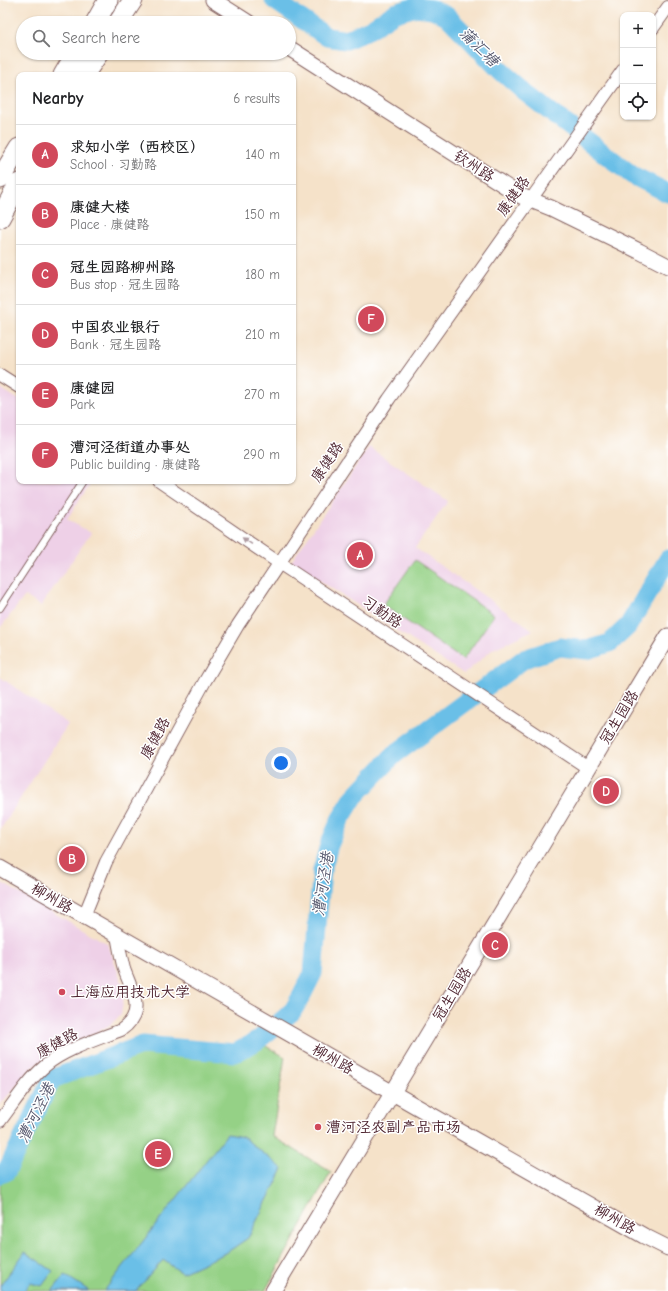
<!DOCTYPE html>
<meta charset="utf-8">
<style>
:root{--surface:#fff;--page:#f2f2f2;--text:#202124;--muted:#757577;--line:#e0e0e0;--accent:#d1495b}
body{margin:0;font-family:"Comic Neue","LXGW WenKai TC",sans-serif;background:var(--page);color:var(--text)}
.controls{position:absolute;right:12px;top:12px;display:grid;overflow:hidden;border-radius:8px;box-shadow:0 1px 3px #0004}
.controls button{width:36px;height:36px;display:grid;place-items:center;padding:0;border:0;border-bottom:1px solid var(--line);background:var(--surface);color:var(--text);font:20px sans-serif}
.you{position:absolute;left:281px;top:763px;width:14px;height:14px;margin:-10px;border:3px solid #fff;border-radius:50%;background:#1a73e8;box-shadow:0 0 0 6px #1a73e833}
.badge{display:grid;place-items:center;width:26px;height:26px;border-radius:50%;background:var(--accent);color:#fff;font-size:13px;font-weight:700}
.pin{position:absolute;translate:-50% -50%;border:2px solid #fff;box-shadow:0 1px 4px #0006}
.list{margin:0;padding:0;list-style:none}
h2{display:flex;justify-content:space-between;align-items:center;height:52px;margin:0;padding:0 16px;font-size:17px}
h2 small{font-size:13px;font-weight:400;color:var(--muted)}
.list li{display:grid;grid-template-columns:26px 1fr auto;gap:12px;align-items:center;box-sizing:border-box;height:60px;padding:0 16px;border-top:1px solid var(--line)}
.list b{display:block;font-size:15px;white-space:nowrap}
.list p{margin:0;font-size:13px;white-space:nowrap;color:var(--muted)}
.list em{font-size:13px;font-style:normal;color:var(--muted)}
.icon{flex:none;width:22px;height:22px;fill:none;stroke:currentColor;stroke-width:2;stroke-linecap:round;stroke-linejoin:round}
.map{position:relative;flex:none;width:668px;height:1291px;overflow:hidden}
.search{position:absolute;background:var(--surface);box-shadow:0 1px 3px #0004;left:16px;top:16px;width:280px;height:44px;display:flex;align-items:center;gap:10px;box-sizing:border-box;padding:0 14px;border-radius:22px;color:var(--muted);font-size:15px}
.panel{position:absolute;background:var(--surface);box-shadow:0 1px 3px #0004;left:16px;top:72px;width:280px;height:412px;border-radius:8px}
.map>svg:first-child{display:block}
.built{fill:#eed0e7}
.green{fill:#95d186;stroke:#707858}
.water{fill:#6abfe7;stroke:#5a6f89}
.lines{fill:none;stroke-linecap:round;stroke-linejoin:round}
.river{stroke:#6abfe7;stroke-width:19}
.service-casing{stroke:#866362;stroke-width:8}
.minor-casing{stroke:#866362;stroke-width:14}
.tertiary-casing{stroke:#866362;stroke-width:17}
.primary-casing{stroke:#866362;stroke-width:21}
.service{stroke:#fff;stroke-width:6}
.minor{stroke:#fff;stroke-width:12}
.tertiary{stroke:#fff;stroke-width:15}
.primary{stroke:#fff;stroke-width:19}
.oneway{fill:#ae9aa0}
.poi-dot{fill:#d1495b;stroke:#fff;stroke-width:1.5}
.labels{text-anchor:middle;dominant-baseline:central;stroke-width:3;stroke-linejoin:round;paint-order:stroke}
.street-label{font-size:15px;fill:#4a1f2b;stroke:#fff}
.poi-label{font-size:15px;fill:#4a1f2b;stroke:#fff;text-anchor:start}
.water-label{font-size:16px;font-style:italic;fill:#55576d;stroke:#fff}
</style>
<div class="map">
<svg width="668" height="1291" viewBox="0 0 668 1291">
<rect width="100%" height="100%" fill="#fff"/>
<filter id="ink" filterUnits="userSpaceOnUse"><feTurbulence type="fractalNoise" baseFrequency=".025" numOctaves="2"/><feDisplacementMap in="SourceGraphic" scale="8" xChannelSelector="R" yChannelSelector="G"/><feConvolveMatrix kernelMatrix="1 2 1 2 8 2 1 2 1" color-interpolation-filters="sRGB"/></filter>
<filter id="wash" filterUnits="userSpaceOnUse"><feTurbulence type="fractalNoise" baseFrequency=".012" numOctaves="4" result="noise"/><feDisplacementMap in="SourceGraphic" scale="16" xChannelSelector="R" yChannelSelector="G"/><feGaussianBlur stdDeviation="0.9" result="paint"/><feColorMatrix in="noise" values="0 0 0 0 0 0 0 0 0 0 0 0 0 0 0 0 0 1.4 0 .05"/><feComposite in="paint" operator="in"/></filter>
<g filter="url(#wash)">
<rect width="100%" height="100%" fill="#f5e2c9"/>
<path class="built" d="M0,388L19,400V481H92L67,519L91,533L41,606L25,596L0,628Z
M369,447L448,501L415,548L533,630L493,649L464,674L291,562Z
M0,677L68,724L0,830Z
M0,882L108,944L123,986L124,997L121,1014L112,1024L44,1059L32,1067L0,1105Z"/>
<path class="green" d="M415,560L494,615L463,660L383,605Z
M257,1041L285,1057L272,1136L331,1172L265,1291H0V1174L6,1172L52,1079L143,1045L235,1053Z"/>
<path class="water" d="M227,1134L243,1137L283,1169L248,1238L226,1253L182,1273L163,1260L136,1291H104Z
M25,1252L53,1271L42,1286L30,1283L24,1291H0V1286Z
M65,1275L88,1290V1291H52Z"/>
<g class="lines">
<path class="river" d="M274,0L327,37L346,40L370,29L395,13L416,7L432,9L447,16L501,71L526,93L632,175L668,193
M0,1174L6,1172L52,1079L143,1045L235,1053L257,1041L292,1012L302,995L313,973L322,870L329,845L340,820L354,797L395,754L524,659L560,647L587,650L610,643L628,626L668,559"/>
</g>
</g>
<g filter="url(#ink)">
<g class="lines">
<defs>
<path id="service" d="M0,608L83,481"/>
<path id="minor" d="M653,28L668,7
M0,375L19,387
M159,481L279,563L588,768
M84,916L106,862L205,681L238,625L389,399L623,70
M0,1121C14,1103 27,1081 45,1066C63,1050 98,1039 121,1030C147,1012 132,992 124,969C121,958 119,946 117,935"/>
<path id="tertiary" d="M213,0L249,23
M289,48L521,196L551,208L639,251L668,266
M0,868L475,1140L644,1236L668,1248
M273,1291L668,636"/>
<path id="primary" d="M95,23L108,0
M118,23L133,0
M63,75L76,53
M84,75L99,53
M0,179L19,148
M0,218L19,183"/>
</defs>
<use href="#service" class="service-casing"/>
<use href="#minor" class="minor-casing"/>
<use href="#tertiary" class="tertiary-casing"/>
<use href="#primary" class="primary-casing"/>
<use href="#service" class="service"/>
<use href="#minor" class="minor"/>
<use href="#tertiary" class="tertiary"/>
<use href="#primary" class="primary"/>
</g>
<defs><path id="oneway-solid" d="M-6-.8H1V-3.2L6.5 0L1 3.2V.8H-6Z"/></defs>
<use class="oneway" href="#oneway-solid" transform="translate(247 541) rotate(-146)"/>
</g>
<g class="poi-dot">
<circle cx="62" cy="992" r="4"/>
<circle cx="318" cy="1127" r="4"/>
</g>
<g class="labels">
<g class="street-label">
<text transform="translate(474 166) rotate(33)">钦州路</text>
<text transform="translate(513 196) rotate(-55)">康健路</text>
<text transform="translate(327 462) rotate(-56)">康健路</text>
<text transform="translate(382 612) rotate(34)">习勤路</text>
<text transform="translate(619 717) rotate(-59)">冠生园路</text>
<text transform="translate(155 738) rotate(-62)">康健路</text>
<text transform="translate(52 898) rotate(30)">柳州路</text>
<text transform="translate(452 994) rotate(-59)">冠生园路</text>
<text transform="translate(57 1043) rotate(-29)">康健路</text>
<text transform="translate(333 1059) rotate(30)">柳州路</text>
<text transform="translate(615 1219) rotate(30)">柳州路</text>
</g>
<g class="poi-label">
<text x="70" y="992">上海应用技术大学</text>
<text x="326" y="1127">漕河泾农副产品市场</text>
</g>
<g class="water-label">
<text transform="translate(479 47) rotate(45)">蒲汇塘</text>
<text transform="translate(323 884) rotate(-81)">漕河泾港</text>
<text transform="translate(36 1113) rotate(-63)">漕河泾港</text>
</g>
</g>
</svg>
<div class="controls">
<button>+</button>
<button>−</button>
<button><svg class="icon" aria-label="locate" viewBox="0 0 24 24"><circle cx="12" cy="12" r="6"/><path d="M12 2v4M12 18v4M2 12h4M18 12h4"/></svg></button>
</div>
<div class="you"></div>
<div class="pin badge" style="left:360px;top:555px">A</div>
<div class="pin badge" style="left:72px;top:859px">B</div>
<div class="pin badge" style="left:495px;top:945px">C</div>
<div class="pin badge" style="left:606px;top:791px">D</div>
<div class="pin badge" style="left:158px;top:1154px">E</div>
<div class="pin badge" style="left:371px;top:319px">F</div>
<div class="search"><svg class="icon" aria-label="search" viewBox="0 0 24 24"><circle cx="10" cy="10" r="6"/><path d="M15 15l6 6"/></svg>Search here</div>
<section class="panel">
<h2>Nearby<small>6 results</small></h2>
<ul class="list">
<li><span class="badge">A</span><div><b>求知小学（西校区）</b><p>School · 习勤路</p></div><em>140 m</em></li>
<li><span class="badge">B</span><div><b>康健大楼</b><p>Place · 康健路</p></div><em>150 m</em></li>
<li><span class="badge">C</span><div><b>冠生园路柳州路</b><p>Bus stop · 冠生园路</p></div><em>180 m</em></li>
<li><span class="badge">D</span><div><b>中国农业银行</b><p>Bank · 冠生园路</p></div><em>210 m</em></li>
<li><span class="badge">E</span><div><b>康健园</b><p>Park</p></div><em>270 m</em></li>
<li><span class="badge">F</span><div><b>漕河泾街道办事处</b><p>Public building · 康健路</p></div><em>290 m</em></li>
</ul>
</section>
</div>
